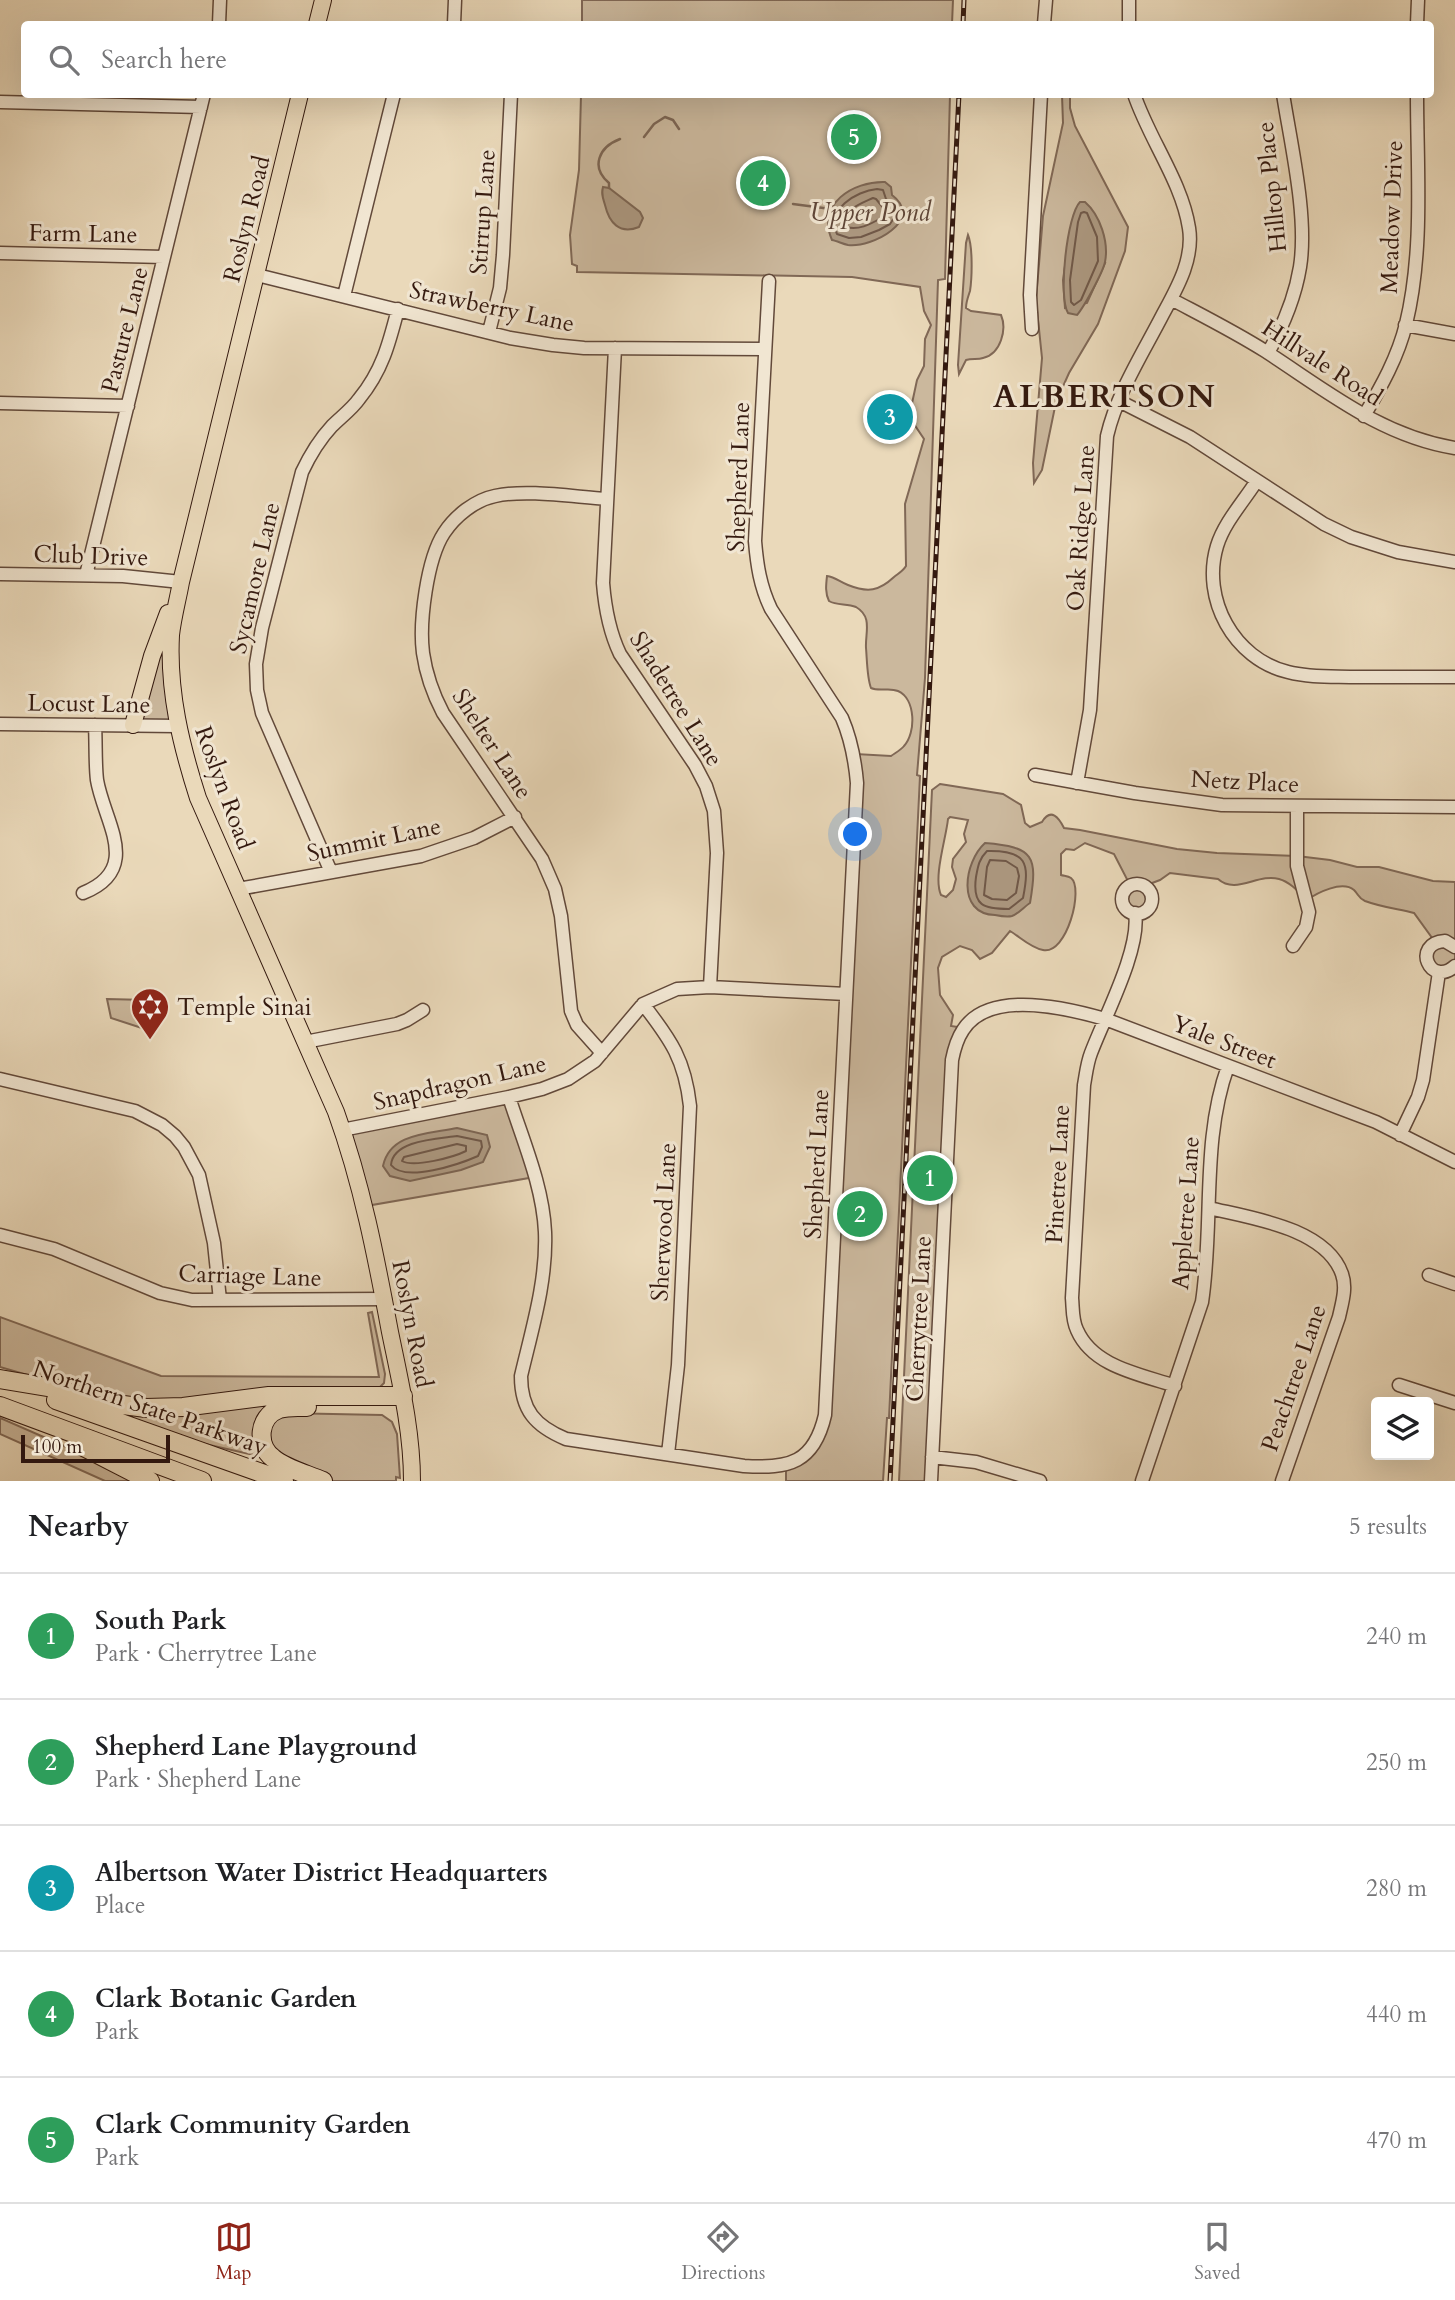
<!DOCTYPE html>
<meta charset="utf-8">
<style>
:root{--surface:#fff;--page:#f2f2f2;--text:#202124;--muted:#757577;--line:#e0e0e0;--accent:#8f2418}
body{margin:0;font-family:Cardo,serif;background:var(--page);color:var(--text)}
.controls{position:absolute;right:21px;bottom:21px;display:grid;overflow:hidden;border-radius:7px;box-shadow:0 7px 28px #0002}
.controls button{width:63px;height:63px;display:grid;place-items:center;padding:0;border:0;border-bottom:2px solid var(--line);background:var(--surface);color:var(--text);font:35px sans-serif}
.scale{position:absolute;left:21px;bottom:18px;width:149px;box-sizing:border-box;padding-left:7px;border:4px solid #34190f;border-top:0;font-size:19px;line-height:24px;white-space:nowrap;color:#34190f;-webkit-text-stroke:5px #f1e6d2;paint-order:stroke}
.you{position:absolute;left:856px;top:835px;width:24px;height:24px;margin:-18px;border:5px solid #fff;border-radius:50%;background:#1a73e8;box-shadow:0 0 0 10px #1a73e833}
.badge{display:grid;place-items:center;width:46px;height:46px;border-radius:50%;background:var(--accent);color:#fff;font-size:23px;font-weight:700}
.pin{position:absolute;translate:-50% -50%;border:4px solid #fff;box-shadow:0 2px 7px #0006}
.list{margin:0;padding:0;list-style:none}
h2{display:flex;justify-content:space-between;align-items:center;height:91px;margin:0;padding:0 28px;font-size:30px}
h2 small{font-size:23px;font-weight:400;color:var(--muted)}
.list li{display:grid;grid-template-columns:46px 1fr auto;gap:21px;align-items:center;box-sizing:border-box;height:126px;padding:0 28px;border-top:2px solid var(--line)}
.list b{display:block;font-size:26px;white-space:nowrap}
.list p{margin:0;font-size:23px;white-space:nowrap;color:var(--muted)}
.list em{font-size:23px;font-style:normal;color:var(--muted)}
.icon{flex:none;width:38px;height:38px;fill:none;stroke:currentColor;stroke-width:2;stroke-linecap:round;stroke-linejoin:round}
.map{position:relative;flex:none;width:1455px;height:1481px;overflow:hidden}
.search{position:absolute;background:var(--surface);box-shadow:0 7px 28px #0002;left:21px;right:21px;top:21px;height:77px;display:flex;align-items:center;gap:18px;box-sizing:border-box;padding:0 24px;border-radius:7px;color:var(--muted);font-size:26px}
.sheet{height:721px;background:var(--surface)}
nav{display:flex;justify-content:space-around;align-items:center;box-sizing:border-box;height:98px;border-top:2px solid var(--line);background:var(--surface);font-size:19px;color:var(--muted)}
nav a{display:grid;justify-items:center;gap:4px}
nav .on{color:var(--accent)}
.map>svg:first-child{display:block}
.green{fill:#cbb89d;stroke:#806856;stroke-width:2;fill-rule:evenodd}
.water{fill:#ac9880;stroke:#7c6553;stroke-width:2}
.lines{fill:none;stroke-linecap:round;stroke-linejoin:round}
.shore{stroke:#705848;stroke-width:2}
.stream{stroke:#7c6553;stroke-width:2.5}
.minor-casing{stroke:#62493a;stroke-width:15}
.major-casing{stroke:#34190f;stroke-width:18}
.highway-casing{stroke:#34190f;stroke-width:20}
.minor{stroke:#f1e6d2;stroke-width:12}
.major{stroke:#ead9ba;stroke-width:16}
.highway{stroke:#ead9ba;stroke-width:18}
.rail-casing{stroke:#34190f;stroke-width:5}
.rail{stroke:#f1e6d2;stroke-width:2.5;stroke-dasharray:8;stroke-linecap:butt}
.labels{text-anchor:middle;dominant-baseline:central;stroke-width:6;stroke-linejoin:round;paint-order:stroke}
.street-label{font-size:24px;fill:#34190f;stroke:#f1e6d2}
.poi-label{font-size:24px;fill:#34190f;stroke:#f1e6d2;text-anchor:start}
.water-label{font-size:26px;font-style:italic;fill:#5e4537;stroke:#f1e6d2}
.district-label{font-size:32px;font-weight:bold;letter-spacing:2px;fill:#34190f;stroke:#f1e6d2}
</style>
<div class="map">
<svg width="1455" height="1481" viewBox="0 0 1455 1481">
<rect width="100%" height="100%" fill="#ead9ba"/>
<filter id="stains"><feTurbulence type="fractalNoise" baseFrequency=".00286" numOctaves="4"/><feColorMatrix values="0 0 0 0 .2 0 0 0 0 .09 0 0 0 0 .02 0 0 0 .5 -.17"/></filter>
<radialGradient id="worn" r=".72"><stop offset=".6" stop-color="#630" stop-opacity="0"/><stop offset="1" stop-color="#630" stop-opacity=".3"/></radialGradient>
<path class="green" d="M582,0H953L952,24H582Z
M581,95H950L945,279L938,280L925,678L917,775L920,776L889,1418H887L883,1481H786V1467L822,1432L856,754L891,756C895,753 901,750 904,746C916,733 916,699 898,691C889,687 880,692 871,688C867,678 867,659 866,648C865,633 873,617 856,607C847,603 837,606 829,601C825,593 826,585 827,576C835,577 840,582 848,585C868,593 879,591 894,577C899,573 903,571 906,566L905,504L924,439L914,424L911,408L917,380L924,366L925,339L931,325L924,311L920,287L852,277L577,272V266L572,264L570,235L579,170Z
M1062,95H1070V108L1075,126L1128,227L1125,251L1098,324L1069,373L1056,402L1042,470L1034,483L1033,463L1042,358L1036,300L1043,216L1063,123ZM1066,259L1105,263L1087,303L1065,308L1063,280Z
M968,235C973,247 972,278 970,291C968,297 966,302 966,308L971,311L1001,315C1007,329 1001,354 983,358C978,360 972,358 966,360L959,374L958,365L966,243Z
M172,632L178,726L133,725L152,656Z
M940,784L1003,794L1021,805L1025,823L1030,827L1042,822C1051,807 1059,818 1064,828L1080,830L1177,849L1217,853L1297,856L1330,860L1357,867H1379L1433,881L1455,882V938L1450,942L1455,947V966L1430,967L1435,942L1414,913C1398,909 1381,907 1365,901C1358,898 1359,895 1354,890C1342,880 1317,893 1307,900C1299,892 1290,882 1279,879C1258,873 1236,895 1218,879L1170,873L1160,880L1144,886L1151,896L1148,908L1140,913L1131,912L1122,901L1124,892L1130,885L1114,854L1085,843L1074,850L1066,849L1061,854V875C1064,876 1068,876 1071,878C1084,888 1067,955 1043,950C1031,948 1020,937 1010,931L992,953L980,959L972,950L960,946L942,957L938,968L940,995L953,1015L951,1026L964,1028L956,1041L931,1481H899L932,790ZM950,817L968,820L964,834L966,842L953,859L952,867L956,879L953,890L946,897L941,895C933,877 946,839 948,819Z
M107,999L146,1000L148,1030L111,1018Z
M509,1097L535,1177L366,1206L342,1130Z
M372,1312L385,1374L384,1383L379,1388L127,1404L0,1367V1317L161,1376L379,1377L368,1313Z
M270,1402L255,1444L258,1456L205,1444L132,1419V1412Z
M283,1413L382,1415L392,1422L397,1434L400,1478L396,1477V1481H333L277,1458L267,1432L272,1419Z
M0,1418L78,1452L137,1481H105L0,1434Z"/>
<path class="water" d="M885,182L891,187L892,195C925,220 872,248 848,245C843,244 837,241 832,240C816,204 853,181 885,182Z
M603,187L609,188L640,212L643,218L639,227C619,235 609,222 605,205C603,198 601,194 603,187Z
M1080,202H1085C1100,215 1109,242 1105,262C1103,272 1084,307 1077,315L1068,313C1058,297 1067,215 1080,202Z
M985,843C1034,847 1038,856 1030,903C1025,906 1018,914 1012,916C1008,917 1000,916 995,915C956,914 964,862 985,843Z
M457,1128L487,1135L490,1147L483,1162L461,1170L410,1181L390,1176L383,1166C390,1133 428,1134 457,1128Z"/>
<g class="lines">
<path class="shore" d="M877,189L883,190L886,199L894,207V218L890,224L879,230L861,237L849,238L837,234C825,210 856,191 877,189Z
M873,198L876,199L885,210L883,217C871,224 857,232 843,226C842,210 860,204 873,198Z
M1084,212L1087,213L1097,237L1098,261L1081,300L1074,305L1071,302L1070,280L1078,222L1081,213Z
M987,851C1027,850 1030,863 1023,898L1009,909C984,909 972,906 976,877C978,866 979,859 987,851Z
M990,860L1006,861L1017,868L1019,876L1016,893L1007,900L992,899L984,895L987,867Z
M457,1136L481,1141L482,1147L478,1156C460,1164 405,1183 391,1165C393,1140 437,1139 457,1136Z
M457,1144L466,1146V1151C454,1157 414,1168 402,1161L404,1157Z"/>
<path class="stream" d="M644,137L654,124L665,117L673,120L679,129
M609,188V183C590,167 599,147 620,139
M793,204L831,209"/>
<defs>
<path id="minor" d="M1129,0V24
M219,24L220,0
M454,24L455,0
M1044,24L1046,0
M1417,24L1418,0
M0,102L201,107
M0,253L164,257
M257,275L510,338L553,345L584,348L765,349
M344,296L394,94
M1171,299C1203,316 1235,332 1265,351C1327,391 1381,436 1455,448
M1405,325L1455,334
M1032,329L1030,295L1041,94
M489,332L500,288L503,255L511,94
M615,348L603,583C605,608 609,631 620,654L695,765L706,786L714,811L717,853L710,987
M1268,353C1283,326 1295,298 1300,267C1308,217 1291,145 1283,94
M1119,401L1190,437L1324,524L1351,537L1398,552L1455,562
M0,403L128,406
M1364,416C1381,387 1398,357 1406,324C1424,250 1417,170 1417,94
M1256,482C1243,502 1224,523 1217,546C1201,599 1234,659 1288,672C1311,678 1335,676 1358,677C1390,677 1423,677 1455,677
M0,574L123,576L181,582
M86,575L204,94
M0,724L178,726
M1035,775L1135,793L1222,805L1455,807
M1077,783L1090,710L1107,436C1117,393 1143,353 1163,314C1177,288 1194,259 1189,228C1182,182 1149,139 1134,94
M331,872L262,713L257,690L256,664L262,628L302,472C310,455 319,440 332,426C341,417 352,409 359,399C382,371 389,344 398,309
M1122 899a15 15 0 1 1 30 0a15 15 0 1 1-30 0Z
M238,889L421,856L474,838L515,817
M83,893C143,869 104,822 97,780C95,763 96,743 95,725
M1135,913C1141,949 1104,1018 1091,1053C1087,1063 1086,1074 1084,1085L1072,1298C1073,1308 1072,1320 1077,1330C1093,1367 1140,1374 1175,1386
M1293,946L1306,927L1309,912L1297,866V806
M1455,947L1445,941C1411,943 1430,988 1455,966
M643,1004C671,1040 685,1060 690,1106L678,1365L668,1454
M305,1042L397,1024L407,1020L423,1010
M602,1053L577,1025L571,1011L561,916L555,889L542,859L443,713C433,694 426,674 423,653C419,622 427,559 444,533C455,516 475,500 495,496C527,489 574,497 607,499
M0,1079L135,1111L162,1125L175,1136L184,1147L199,1175L214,1243L220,1300
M509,1097C523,1141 543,1186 545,1232C547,1281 532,1329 521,1376C521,1410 535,1426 566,1439L744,1466C789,1469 814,1463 825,1415L857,783C855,760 851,739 842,718L771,609C760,586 757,565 755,541L769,281
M342,1130L509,1097L542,1089L568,1079L595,1061L643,1004L677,989L710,987L846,994
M1400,1135L1418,1097L1423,1080L1439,972
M1209,1208C1251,1218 1326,1228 1342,1274C1347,1288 1342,1303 1339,1317L1282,1481
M0,1235L54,1249L160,1293L192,1300L385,1299
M1429,1275L1455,1284
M1399,1385L1455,1403
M932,1457L976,1462L1040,1481
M931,1481L952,1060C954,1050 957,1039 963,1030C989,989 1067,1008 1105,1019L1376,1122L1455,1162
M1142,1481L1202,1302C1214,1223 1201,1141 1228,1066"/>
<path id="major" d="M317,24L323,0
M300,94L181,582C178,599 173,617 171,635C168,692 181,745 198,798L336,1112C362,1184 376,1257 390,1332C400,1381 412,1430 412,1481
M133,725L152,656L168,613"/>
<path id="highway" d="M0,1379L53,1388L108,1403L146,1408L183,1407L269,1396H403
M56,1400L284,1481
M0,1406L202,1481
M307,1407C298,1407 288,1406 279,1409C258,1417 256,1445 273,1458C286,1469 307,1474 323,1481
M78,1444L150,1481"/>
</defs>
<use href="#minor" class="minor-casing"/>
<use href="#major" class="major-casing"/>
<use href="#highway" class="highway-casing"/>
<use href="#minor" class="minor"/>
<use href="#major" class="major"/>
<use href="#highway" class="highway"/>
<defs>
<path id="rail" d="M963,24L964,0
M890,1481L959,94"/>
</defs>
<use href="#rail" class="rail-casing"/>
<use href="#rail" class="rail"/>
</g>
<defs>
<symbol id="synagogue-pin" viewBox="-11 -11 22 30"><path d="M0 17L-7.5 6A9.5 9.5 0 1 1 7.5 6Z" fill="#8f2418" stroke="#f1e6d2"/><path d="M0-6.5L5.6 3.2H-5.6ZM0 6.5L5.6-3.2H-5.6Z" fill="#fff"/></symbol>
</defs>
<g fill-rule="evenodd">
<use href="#synagogue-pin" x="128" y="985" width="44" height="60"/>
</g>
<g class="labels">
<g class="street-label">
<text transform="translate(1272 187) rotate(-96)">Hilltop Place</text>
<text transform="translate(483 212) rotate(-86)">Stirrup Lane</text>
<text transform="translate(1392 217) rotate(-88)">Meadow Drive</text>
<text transform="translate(247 219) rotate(-76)">Roslyn Road</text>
<text transform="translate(83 234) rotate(1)">Farm Lane</text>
<text transform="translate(492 307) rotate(12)">Strawberry Lane</text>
<text transform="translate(125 330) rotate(-76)">Pasture Lane</text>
<text transform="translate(1322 363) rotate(33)">Hillvale Road</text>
<text transform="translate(739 477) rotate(-88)">Shepherd Lane</text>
<text transform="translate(1081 528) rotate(-86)">Oak Ridge Lane</text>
<text transform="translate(91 556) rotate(2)">Club Drive</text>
<text transform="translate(255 578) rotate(-77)">Sycamore Lane</text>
<text transform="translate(676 699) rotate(58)">Shadetree Lane</text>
<text transform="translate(89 704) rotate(1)">Locust Lane</text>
<text transform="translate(492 744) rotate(57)">Shelter Lane</text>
<text transform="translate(1245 782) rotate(3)">Netz Place</text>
<text transform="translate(224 788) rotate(70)">Roslyn Road</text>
<text transform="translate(374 840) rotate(-12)">Summit Lane</text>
<text transform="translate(1224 1042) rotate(21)">Yale Street</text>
<text transform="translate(460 1083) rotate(-13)">Snapdragon Lane</text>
<text transform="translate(817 1164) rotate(-87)">Shepherd Lane</text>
<text transform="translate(1058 1174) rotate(-87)">Pinetree Lane</text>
<text transform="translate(1186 1213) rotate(-86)">Appletree Lane</text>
<text transform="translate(664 1222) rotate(-87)">Sherwood Lane</text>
<text transform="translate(250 1276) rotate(2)">Carriage Lane</text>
<text transform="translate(919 1319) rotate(-87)">Cherrytree Lane</text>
<text transform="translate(412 1324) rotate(79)">Roslyn Road</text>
<text transform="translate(1294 1378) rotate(-71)">Peachtree Lane</text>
<text transform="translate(150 1408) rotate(19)">Northern State Parkway</text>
</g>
<g class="poi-label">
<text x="177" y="1007">Temple Sinai</text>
</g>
<g class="water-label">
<text x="870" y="212">Upper Pond</text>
</g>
<g class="district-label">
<text x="1105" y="397">ALBERTSON</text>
</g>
</g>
<rect width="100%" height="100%" filter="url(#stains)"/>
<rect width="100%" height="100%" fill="url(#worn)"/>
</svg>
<div class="controls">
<button><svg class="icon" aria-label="layers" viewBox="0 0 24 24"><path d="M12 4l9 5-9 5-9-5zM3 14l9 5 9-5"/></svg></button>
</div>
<div class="scale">100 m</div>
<div class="you"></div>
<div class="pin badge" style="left:930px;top:1178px;background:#2e9e5b">1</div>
<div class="pin badge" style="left:860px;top:1214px;background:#2e9e5b">2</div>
<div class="pin badge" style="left:890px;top:417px;background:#0f9aa8">3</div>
<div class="pin badge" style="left:763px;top:183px;background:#2e9e5b">4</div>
<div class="pin badge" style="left:854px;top:137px;background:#2e9e5b">5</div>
<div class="search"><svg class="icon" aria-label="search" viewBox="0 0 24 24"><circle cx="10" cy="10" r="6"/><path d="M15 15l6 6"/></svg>Search here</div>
</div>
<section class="sheet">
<h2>Nearby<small>5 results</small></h2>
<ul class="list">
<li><span class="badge" style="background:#2e9e5b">1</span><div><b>South Park</b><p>Park · Cherrytree Lane</p></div><em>240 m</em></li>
<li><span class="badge" style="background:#2e9e5b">2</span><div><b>Shepherd Lane Playground</b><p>Park · Shepherd Lane</p></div><em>250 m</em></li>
<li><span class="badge" style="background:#0f9aa8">3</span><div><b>Albertson Water District Headquarters</b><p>Place</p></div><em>280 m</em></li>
<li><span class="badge" style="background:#2e9e5b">4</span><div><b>Clark Botanic Garden</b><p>Park</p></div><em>440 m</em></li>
<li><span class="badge" style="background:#2e9e5b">5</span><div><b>Clark Community Garden</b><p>Park</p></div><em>470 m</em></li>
</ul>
</section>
<nav>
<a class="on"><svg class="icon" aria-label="map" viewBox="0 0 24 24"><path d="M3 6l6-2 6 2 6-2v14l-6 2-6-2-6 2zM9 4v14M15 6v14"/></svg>Map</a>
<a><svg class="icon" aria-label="directions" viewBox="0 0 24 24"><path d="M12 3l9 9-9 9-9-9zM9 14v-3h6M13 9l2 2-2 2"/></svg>Directions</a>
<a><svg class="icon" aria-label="saved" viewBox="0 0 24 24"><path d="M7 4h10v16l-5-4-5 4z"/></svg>Saved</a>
</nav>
